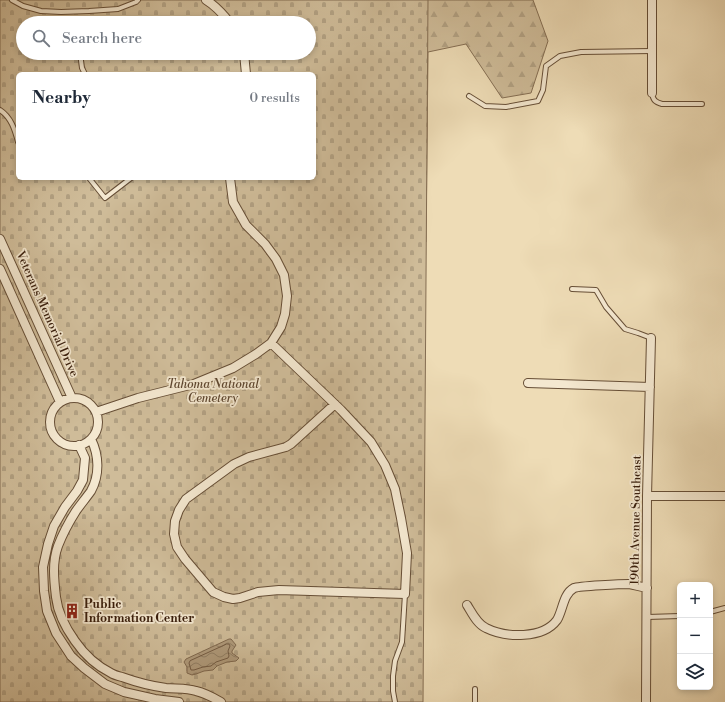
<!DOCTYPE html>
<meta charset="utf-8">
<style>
:root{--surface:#fff;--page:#f6f6f7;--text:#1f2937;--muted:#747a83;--line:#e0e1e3}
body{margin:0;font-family:"Libre Bodoni",serif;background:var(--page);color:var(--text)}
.controls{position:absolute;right:12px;bottom:12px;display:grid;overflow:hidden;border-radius:6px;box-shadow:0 2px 6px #0003}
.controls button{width:36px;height:36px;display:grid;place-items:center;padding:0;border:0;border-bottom:1px solid var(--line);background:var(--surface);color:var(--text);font:20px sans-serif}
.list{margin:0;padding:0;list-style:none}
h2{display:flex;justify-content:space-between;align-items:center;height:52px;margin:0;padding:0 16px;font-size:17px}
h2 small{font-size:13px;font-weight:400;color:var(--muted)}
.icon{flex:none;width:22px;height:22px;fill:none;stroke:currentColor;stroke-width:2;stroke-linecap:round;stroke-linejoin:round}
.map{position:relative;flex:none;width:725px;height:702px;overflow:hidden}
.search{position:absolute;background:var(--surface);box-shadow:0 2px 6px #0003;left:16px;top:16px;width:300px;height:44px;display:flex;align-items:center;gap:10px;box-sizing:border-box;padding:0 14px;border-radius:22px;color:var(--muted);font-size:15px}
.panel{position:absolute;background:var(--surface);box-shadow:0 2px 6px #0003;left:16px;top:72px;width:300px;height:108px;border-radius:6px}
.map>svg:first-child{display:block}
.forest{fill:url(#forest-firs);stroke:#846d52}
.cemetery{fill:url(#cemetery-stones);stroke:#846d52;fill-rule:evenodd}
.water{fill:url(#water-waves);stroke:#80694f}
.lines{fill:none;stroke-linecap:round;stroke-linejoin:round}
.shore{stroke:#745c44;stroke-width:1}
.service-casing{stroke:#664e36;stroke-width:6}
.minor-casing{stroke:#664e36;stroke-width:10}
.service{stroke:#f4e8d0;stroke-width:4}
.minor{stroke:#f4e8d0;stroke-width:8}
.labels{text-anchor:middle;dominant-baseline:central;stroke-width:3.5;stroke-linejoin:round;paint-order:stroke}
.street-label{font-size:12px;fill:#391e0c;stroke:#f4e8d0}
.park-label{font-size:12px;font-style:italic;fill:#5e462f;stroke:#f4e8d0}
.poi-label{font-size:12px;font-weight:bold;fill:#391e0c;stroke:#f4e8d0;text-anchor:start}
</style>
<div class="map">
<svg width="725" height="702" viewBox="0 0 725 702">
<defs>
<pattern id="forest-firs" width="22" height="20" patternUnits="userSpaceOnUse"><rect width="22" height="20" fill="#cfbc99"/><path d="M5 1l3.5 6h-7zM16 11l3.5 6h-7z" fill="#b2a183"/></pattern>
<pattern id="cemetery-stones" width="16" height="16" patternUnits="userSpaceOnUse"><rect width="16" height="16" fill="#cfbc99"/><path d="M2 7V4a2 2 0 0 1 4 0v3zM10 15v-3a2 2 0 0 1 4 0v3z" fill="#b2a183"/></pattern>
<pattern id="water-waves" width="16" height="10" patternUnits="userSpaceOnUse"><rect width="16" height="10" fill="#b09b7c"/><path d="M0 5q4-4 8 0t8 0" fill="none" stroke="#907e64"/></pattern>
</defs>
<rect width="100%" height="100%" fill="#eedcb6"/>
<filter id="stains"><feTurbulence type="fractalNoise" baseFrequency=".005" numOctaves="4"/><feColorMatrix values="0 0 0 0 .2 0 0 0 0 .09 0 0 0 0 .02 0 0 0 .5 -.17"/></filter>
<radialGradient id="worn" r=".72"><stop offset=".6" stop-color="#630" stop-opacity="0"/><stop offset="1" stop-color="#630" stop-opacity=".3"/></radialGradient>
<path class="forest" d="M345,0H533L548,41L531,93L502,98L466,44L428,52L426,242L314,178V74Z"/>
<path class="cemetery" d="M0,0H428L423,702H0ZM23,23H309V53H23ZM18,74H314V178H18Z"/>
<path class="water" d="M229,639H231L236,645L232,651V653L239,658L236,661L227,662L217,666L213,670L204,671L196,674L192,675L187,673V667L184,662L186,659Z"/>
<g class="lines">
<path class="shore" d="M227,644H229L230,646L228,651L229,656L228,658L216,662L211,666L203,667L194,670H191L189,663L190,661Z"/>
<defs>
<path id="service" d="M12,0L23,6L41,11L61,12L89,11L118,9L136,2L138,0
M46,22C54,20 63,16 69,23
M80,53L82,68L85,74
M652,93C653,100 655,102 662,104H702
M469,96L485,106L506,107L538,101L543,90L546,66L560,56L581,52L652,51
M0,110C11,117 15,130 18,142
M89,178L105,198L131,178
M572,289L596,290L606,307L625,329L638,333L651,338
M710,612L725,608
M647,617L680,616
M395,702L393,691V676L395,661L402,642L405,594
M475,702V689"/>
<path id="minor" d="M206,0C216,6 223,14 230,23
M652,0V93
M244,53L246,74
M0,239L72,398
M0,269L60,402
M271,343L341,410L371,442L385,465L395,489L401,518L407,553L405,594L279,590L258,592L240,598L233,599L224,597L213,592L185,559L177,547L174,534L175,521L179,510L186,499L234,464L249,457L286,447L291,444L335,404
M528,383L650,387
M50 422a24 24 0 1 1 48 0a24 24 0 1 1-48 0Z
M96,412L138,398L194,384L233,368L256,354L271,343L281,327L285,314L287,296L284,275L276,259L265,244L246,225L233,202L230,178
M91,439C99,455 100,475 91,491C86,498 81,504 76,511C69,522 63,533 58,546C52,562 54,580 56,597C58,614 65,627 75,641C84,654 97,666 111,673C114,675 118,676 122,677C136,682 151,686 166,688C176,689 187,688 196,691C205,693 214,698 221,702
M79,445L85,458L83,480L77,491L65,507L54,526L48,544L43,567L44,591L47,611L56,633L71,656L84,668L105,684L124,692L155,699L179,702
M647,496H725
M467,605C472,613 477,624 486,628C506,638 543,639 557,620C563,610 563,594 574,588C579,586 622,584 629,584C635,585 641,587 647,588
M646,702L647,496L651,338"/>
</defs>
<use href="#service" class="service-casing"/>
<use href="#minor" class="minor-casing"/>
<use href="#service" class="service"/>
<use href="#minor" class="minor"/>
</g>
<defs>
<symbol id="building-bare" viewBox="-9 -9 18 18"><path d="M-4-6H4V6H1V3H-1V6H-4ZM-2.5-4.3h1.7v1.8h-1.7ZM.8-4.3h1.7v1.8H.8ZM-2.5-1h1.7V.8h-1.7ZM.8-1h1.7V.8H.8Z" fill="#8f2418" stroke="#f4e8d0" stroke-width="2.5" paint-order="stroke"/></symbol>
</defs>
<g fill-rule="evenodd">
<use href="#building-bare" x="61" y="600" width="22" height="22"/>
</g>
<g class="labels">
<g class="street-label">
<text transform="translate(47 314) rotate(66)">Veterans Memorial Drive</text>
<text transform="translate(636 520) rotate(-89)">190th Avenue Southeast</text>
</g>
<g class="park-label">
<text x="213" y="384">Tahoma National<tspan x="213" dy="14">Cemetery</tspan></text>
</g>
<g class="poi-label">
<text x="84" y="604">Public<tspan x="84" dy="14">Information Center</tspan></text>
</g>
</g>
<rect width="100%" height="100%" filter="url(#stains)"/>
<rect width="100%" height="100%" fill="url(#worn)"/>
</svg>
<div class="controls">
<button>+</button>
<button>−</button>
<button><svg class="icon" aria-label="layers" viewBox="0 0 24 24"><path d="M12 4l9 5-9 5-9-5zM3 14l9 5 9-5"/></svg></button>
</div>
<div class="search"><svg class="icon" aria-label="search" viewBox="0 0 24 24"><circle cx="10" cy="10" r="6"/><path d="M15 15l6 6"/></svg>Search here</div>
<section class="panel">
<h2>Nearby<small>0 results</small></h2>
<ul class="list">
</ul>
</section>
</div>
